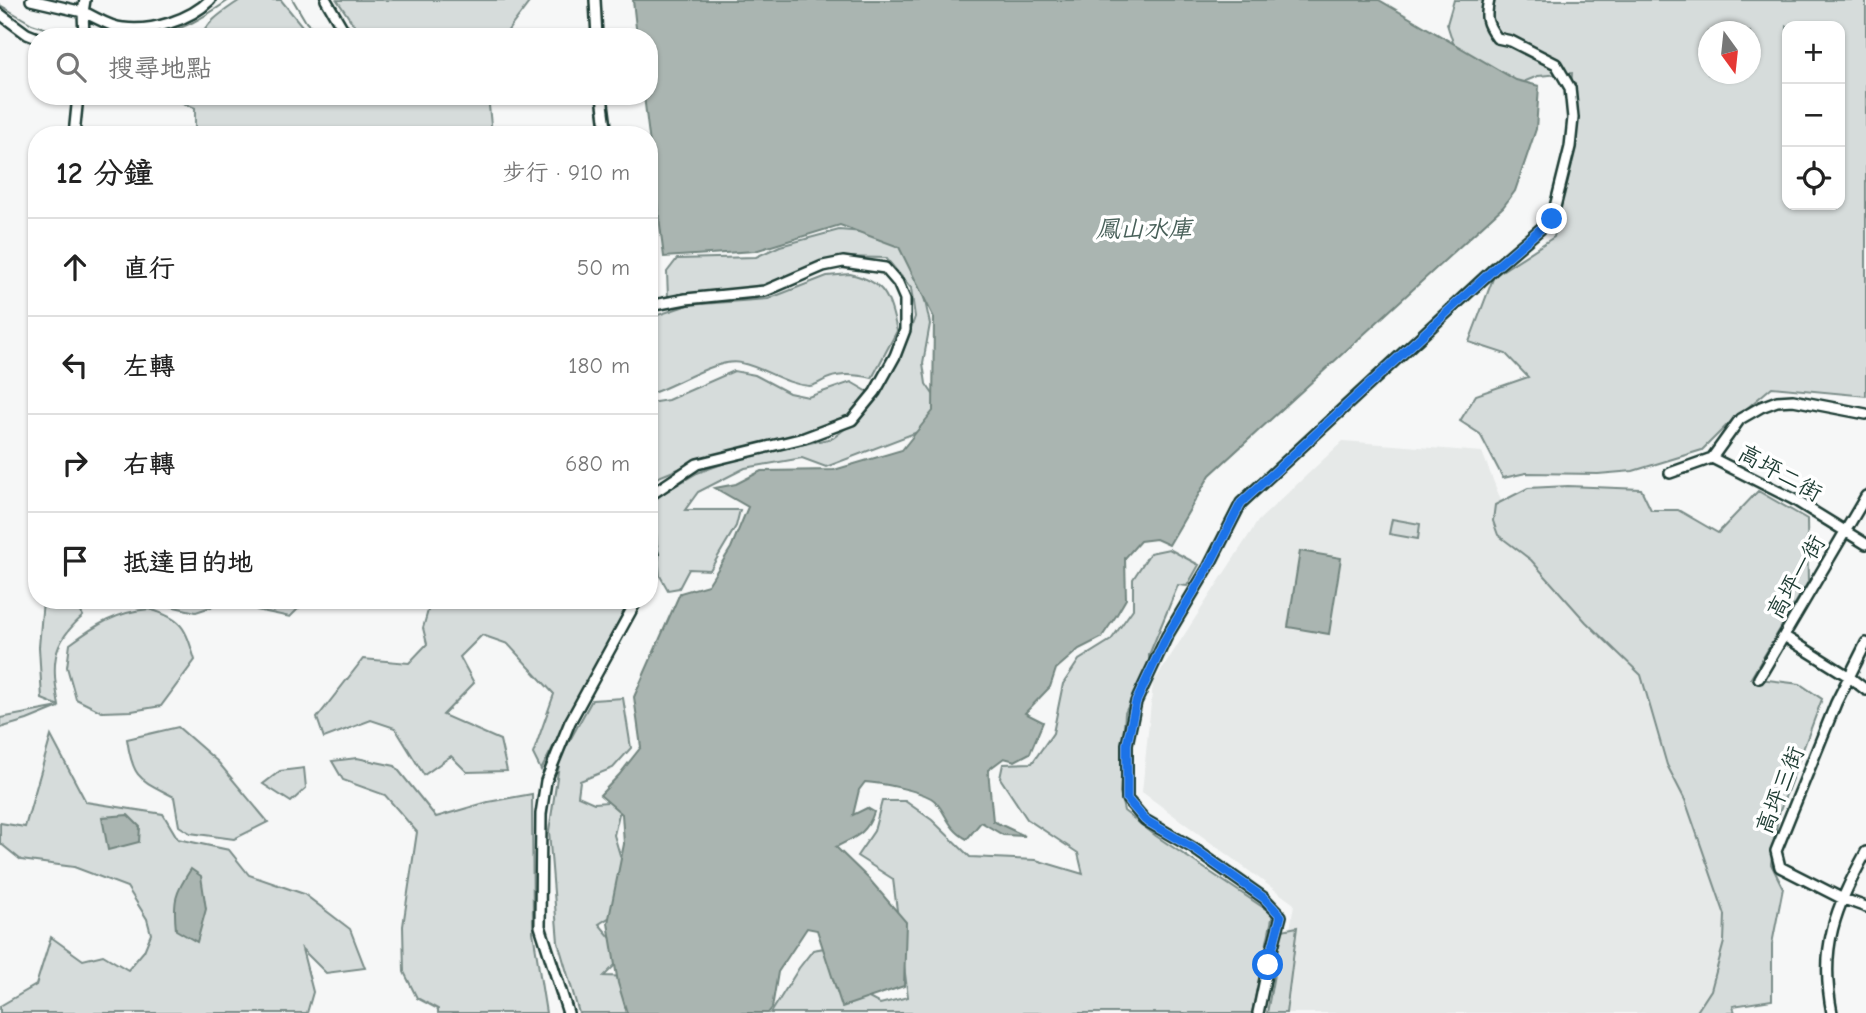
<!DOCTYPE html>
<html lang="zh-TW">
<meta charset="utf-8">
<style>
:root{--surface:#fff;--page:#f2f2f2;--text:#222;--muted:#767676;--line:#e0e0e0}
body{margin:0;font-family:"Comic Neue","LXGW WenKai TC",sans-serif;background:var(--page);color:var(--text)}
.controls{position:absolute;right:21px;top:21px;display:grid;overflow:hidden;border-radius:14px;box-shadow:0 2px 5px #0004}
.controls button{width:63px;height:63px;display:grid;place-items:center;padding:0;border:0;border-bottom:2px solid var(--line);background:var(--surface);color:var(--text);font:35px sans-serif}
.compass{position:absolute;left:1698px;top:21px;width:63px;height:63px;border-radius:50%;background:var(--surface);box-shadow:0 2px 5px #0004;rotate:165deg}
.stop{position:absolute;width:21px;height:21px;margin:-16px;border:5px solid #1a73e8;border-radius:50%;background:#fff}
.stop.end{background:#1a73e8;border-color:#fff;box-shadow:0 2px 7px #0008}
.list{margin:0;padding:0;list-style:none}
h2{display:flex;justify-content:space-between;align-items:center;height:91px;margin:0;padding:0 28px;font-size:30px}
h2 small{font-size:23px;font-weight:400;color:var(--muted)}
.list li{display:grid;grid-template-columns:46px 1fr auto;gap:21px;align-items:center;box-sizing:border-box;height:98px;padding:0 28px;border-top:2px solid var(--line)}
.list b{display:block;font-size:26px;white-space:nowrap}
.list em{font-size:23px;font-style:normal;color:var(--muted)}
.icon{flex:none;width:38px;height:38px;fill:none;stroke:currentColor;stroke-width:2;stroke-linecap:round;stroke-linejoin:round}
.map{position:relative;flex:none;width:1866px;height:1013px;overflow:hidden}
.search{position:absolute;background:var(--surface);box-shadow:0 2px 5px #0004;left:28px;top:28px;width:630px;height:77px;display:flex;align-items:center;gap:18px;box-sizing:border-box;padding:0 24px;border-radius:28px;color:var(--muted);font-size:26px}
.panel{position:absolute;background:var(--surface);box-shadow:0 2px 5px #0004;left:28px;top:126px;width:630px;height:483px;border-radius:28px}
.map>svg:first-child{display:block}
.built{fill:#e6e9e8}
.green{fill:#d6dcdb;stroke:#7a8c88;stroke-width:2;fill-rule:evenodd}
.water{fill:#aab5b1;stroke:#72857f;stroke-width:2}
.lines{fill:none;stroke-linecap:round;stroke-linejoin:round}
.stream{stroke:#72857f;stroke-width:2}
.minor-casing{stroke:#1f3d34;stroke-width:14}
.minor{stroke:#fff;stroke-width:9}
.route{stroke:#1a73e8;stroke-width:9}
.labels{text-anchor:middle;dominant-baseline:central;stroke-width:7;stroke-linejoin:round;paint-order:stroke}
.street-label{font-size:23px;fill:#1f3d34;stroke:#fff}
.water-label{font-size:24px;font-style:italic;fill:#49615a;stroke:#fff}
</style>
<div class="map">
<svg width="1866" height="1013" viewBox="0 0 1866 1013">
<rect width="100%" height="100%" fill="#f6f7f7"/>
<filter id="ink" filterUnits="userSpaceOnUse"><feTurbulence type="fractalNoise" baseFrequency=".0143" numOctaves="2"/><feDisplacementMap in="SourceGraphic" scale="14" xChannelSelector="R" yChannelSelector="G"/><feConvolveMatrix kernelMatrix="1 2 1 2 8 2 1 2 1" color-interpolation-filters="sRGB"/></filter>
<g filter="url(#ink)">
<path class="built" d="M1343,441L1482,452L1513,531L1663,650L1740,926L1728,1013H1277L1294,904L1142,792L1153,683L1258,521Z"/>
<path class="green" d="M240,0H281L311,37H201C207,21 226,10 240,0Z
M337,0H531L503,37H362Z
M1454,0H1866V396L1772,387L1726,426L1702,450L1633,471L1598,474L1526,473L1503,478L1480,434L1460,421L1476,395L1528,377L1506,354L1469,342L1494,276L1554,237L1567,173L1572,73L1538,76L1506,89L1469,92L1447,24ZM1787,26H1840V205H1787ZM1708,32H1750V74H1708Z
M167,96H488L492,135H195V108Z
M839,230L889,234L918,269L930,324L923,363L926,384L941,406L928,428L826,467L802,458L745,468L698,492L685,510H740L736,526L710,570L689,569L679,588L668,590L660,576L653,499L697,473L739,458L833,438L864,414L901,356L915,317L911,288L886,258L841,257L796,272L767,286L668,297L667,272L677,259L756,257L780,246Z
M850,274C886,282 889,297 897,331L872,378C858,375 843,373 829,378C822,380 816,386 809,386C784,384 765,368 741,363C718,357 674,387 649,394V318L688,305L768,299L827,276Z
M734,371L755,375L789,393L808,397L851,382L870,393L850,415L812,431L708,457L649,481V403L668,400Z
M1568,486L1641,489L1651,510H1678L1718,533L1758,491L1807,519L1808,582L1751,678L1800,684L1822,699L1778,816L1771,864L1783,888L1772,944V1000L1733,1006L1735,1013H1696L1711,990L1724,942L1725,915L1685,800L1667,765L1641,675L1586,622L1531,560L1498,535L1493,521L1495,505L1528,488Z
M1392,519L1420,524L1418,539L1389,534Z
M1169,549L1199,565L1187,586L1178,585L1149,655V662L1125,713L1120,793L1124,811L1156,836L1273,914L1252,1013H771L799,968L813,950L836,946L846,986L880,1004L908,997L893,879L857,856L874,831L882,801H905L932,820L970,857L1036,860L1083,874L1078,853L1027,819L1000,778L1003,764L1032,763L1053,733L1063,684L1079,660L1111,640L1133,609V579L1150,553Z
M43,600H75L83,616C50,644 52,665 59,706L42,699L39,647Z
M144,600H232L196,612Z
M263,600H307L290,617L257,610Z
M431,600H630L541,770L533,754L554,694L508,644L482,635L460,657L474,683L443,715L500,740L507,771L467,772L451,756L424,775L395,728L371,720L324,738L317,718L363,659L409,663L427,644L423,628Z
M149,609C183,619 185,627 195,660L161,706L132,711L102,712L76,699L67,667L70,644C96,625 116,612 149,609Z
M623,698L631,748L613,768L580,781L578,796L594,803L622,801L614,835L634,902L599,924L625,955L604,976L633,977L627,1013H579L558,942L549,831L560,758L592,700Z
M59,707L27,720L0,728V718Z
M178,727L218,762L268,822L234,839L190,833L179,826L174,797C140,779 133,780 127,739Z
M51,736L86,802L163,814L178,839L229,850L249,875L304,894L350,929L365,968L326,973L302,949L313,992L307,1013H0V1006L36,985L51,937L83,960L103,955L128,970L144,951L151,934L147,919L127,887L74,867L21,860L0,843V823L25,827Z
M357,758L395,766L436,817L488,802L532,794L533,932L546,1013H438V1009L417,998L404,972L403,926L417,832L385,795L343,780L332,761Z
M304,768L306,788L291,802L263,784L280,771Z
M1297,927L1286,1013H1267L1282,930Z"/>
<path class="water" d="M633,0H1379L1516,80L1539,86L1536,129L1515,191L1503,207L1210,475L1169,545L1156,539L1140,541L1125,558L1126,599L1116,616L1101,638L1079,649L1056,669L1050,687L1025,713L1043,722L1030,753L1015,761L1004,758L988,770L993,821L1025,836L1003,835L981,822L967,839C946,829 945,806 931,798C917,790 881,783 865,782L859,790L853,815L867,808L874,812C867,834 855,837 836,847L869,879L906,922L904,986L842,1007L817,930L807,928L778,972L772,1008L768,1013H627L618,983L608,923L624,844L622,814L600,795L619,775L641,747L634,697L680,593L708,585L731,548L748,507L715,488L736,484L761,471L834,470L902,450L933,411L934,318L899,247L840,225L755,251L664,257L644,96H649V37H637Z
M1300,551L1341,558L1329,634L1288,627Z
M128,815L140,827L139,842L108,850L102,817Z
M191,869L201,876L206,909L197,942L176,930C173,901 175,893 191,869Z"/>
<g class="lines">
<path class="stream" d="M293,0L306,22L320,37
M0,5L32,24L72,37
M150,37C182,30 202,19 229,0"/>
<defs>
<path id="minor" d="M31,0L83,12L85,0
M326,0L344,31L345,37
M595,0L597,37
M83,12C96,17 109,27 123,28C151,32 190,20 210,0
M83,12L84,37
M0,14L27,34L37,38
M602,96L607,135
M74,135L78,96
M649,306L686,299L765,291L823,266L843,262L885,268L898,283L905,299V330L895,356L875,392L852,420L804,438L697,464L649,496
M1712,458L1740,419L1761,407L1777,401L1793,400L1866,414
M1712,458L1793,499L1866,544
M1670,473L1712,458
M649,541L653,555L649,579
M1784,636L1848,676L1866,690
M1866,643L1836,703L1776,851L1780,867L1841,898L1866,907
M1759,678L1866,496
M568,1013L540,926L541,814L546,781L570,722L637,600
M1258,1013L1268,965L1281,916L1264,898L1193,848L1145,820L1127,799V744L1136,702L1167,636L1209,566L1241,503L1496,267L1552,219L1570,147L1573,118L1570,88L1556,64L1511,41L1497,38C1486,23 1485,18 1489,0
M1832,1013C1819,947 1835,909 1866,852"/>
</defs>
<use href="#minor" class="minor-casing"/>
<use href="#minor" class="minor"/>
</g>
</g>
<g class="lines" filter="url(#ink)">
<path class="route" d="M1268,965L1281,916L1264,898L1193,848L1145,820L1127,799V744L1136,702L1167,636L1209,566L1241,503L1496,267L1552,219"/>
</g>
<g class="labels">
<g class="street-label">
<text transform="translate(1780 473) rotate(29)">高坪二街</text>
<text transform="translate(1796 577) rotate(-60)">高坪一街</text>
<text transform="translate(1780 790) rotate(-68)">高坪三街</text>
</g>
<g class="water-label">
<text x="1144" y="229">鳳山水庫</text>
</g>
</g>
</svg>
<div class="controls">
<button>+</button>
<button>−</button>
<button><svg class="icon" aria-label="locate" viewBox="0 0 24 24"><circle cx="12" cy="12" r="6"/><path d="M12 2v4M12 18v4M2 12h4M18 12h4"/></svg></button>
</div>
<svg class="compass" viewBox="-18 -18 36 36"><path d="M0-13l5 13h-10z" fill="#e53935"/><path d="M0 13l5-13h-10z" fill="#767676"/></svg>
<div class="stop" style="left:1268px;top:965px"></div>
<div class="stop end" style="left:1552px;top:219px"></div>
<div class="search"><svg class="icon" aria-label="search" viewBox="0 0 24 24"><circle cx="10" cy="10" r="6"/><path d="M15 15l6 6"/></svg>搜尋地點</div>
<section class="panel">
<h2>12 分鐘<small>步行 · 910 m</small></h2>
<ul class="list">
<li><svg class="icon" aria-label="ahead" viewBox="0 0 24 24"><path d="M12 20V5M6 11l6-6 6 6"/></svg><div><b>直行</b></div><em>50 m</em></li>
<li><svg class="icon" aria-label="left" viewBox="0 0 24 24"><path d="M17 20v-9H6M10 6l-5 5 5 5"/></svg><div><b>左轉</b></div><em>180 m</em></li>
<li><svg class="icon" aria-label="right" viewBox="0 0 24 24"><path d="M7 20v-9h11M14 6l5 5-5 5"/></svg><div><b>右轉</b></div><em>680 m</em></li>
<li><svg class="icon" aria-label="arrive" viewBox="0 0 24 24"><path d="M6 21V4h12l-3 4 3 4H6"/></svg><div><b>抵達目的地</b></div></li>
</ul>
</section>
</div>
